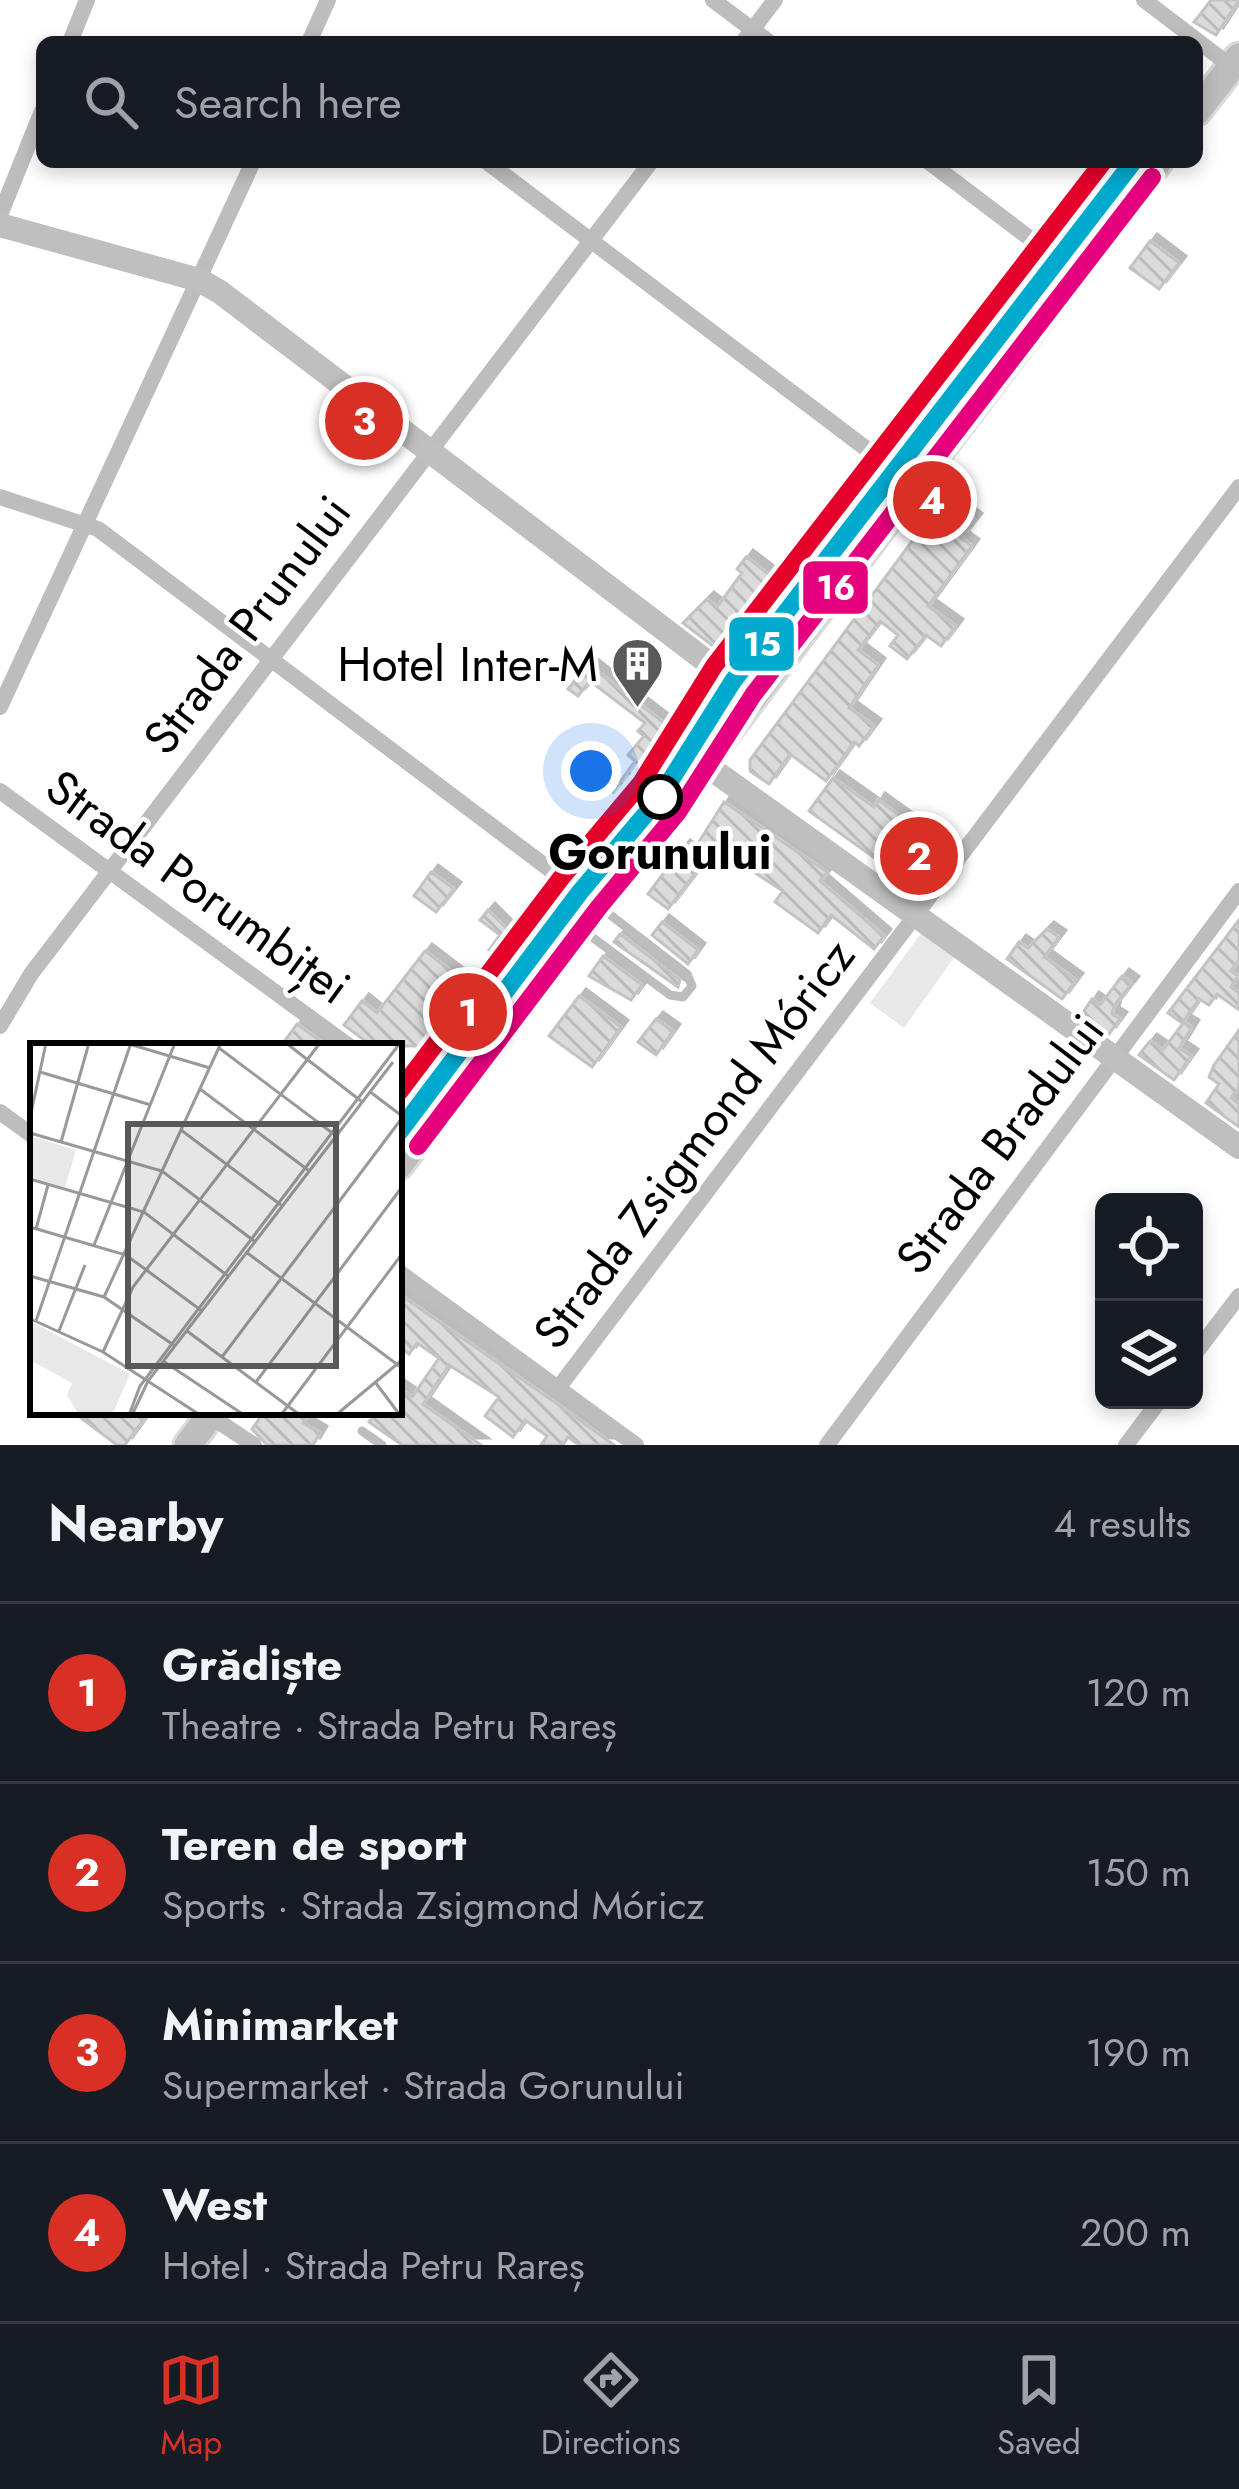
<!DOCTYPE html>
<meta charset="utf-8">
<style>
:root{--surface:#171b24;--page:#242831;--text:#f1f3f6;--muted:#9ea1a6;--line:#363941;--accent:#d93025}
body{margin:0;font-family:Jost,sans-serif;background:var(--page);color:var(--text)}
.controls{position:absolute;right:36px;bottom:36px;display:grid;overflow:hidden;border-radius:18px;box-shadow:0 6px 18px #0003}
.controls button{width:108px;height:108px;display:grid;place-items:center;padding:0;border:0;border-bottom:3px solid var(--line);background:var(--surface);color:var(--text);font:60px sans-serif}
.you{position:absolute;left:591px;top:771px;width:42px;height:42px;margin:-30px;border:9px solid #fff;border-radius:50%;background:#1a73e8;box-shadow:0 0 0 18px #1a73e833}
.badge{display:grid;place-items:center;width:78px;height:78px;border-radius:50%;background:var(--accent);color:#fff;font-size:39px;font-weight:700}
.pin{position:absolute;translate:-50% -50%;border:6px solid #fff;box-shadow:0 3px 12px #0006}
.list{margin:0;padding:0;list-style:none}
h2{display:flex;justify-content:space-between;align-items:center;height:156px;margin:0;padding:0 48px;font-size:51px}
h2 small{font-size:39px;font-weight:400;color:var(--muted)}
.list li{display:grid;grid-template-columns:78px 1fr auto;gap:36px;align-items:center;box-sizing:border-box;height:180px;padding:0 48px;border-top:3px solid var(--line)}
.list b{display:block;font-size:45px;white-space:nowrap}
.list p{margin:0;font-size:39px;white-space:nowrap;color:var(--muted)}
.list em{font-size:39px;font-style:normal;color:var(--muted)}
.icon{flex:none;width:66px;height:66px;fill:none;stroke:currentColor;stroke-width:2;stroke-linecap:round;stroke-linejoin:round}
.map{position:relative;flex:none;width:1239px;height:1445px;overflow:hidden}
.search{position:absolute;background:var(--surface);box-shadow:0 6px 18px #0003;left:36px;right:36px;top:36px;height:132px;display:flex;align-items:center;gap:30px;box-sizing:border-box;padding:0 42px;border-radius:18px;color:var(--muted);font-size:45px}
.sheet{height:876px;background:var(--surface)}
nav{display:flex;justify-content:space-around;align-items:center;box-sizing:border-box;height:168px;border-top:3px solid var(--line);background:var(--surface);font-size:33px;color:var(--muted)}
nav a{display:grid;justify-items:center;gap:6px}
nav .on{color:var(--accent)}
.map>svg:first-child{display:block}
.grass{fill:url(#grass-dots)}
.green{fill:#e8e8e8}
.building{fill:url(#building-back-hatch);stroke:#c3c3c3;stroke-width:3;filter:url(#shadow)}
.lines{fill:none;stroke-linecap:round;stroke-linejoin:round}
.primary-casing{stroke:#dbdbdb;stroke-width:33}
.lane{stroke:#bdbdbd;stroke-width:9}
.street{stroke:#bdbdbd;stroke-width:16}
.secondary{stroke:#bfbfbf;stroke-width:24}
.primary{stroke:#bdbdbd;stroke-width:27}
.tram-1-casing{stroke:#fff;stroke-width:27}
.tram-2-casing{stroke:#fff;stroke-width:27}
.tram-3-casing{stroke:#fff;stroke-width:27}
.tram-1{stroke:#00a9ce;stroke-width:18}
.tram-2{stroke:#e5007d;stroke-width:18}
.tram-3{stroke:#e4002b;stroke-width:18}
.stop-dot{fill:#fff;stroke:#000;stroke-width:6}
.labels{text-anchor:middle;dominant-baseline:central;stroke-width:9;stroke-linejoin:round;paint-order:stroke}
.street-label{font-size:48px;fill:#000;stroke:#fff}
.poi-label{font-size:48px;fill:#000;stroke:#fff;text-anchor:end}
.stop-label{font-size:48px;font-weight:bold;fill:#000;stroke:#fff}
.inset-road{fill:none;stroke:#999;stroke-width:3}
.view{fill:#595959;fill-opacity:0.15;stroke:#595959;stroke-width:6}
.inset-edge{fill:none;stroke:#000;stroke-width:6}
.line-badge{stroke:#fff;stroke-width:4.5}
.badge-label{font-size:33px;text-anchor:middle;font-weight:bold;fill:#fff}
</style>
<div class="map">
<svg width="1239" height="1445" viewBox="0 0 1239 1445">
<defs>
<pattern id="grass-dots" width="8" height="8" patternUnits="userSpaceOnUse" patternTransform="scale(3)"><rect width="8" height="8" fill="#e8e8e8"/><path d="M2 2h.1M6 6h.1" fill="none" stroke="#c5c5c5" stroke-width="1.8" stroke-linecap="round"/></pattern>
<pattern id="building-back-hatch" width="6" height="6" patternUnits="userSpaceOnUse" patternTransform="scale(3)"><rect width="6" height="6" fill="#dbdbdb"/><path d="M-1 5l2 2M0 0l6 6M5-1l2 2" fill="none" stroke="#bababa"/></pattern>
<filter id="shadow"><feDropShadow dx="7" dy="-7" stdDeviation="0" flood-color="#0004"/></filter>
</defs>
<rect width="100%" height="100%" fill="#fff"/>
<path class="grass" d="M460,1040L468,1046L431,1095L423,1089Z"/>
<path class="green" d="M915,824L950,850L922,888L887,862Z
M922,932L955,956L904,1028L870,1003Z"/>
<path class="building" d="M1211,0H1239L1216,35L1194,22Z
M1150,241L1179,263L1159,289L1130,268Z
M944,498L975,520L961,538L972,546L928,606L956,626L941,646L926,635L907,659L890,646L898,635L880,621L858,650L878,665L849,708L874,726L859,746L854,742L826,781L790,754L769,784L750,771V760Z
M746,557L788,589L734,662L683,623L707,599L717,607L742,573L737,569Z
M588,664L664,723L698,676L716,689L629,804L613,792L635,761L628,755L644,736L638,731L645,723L590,681L578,696L568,689Z
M833,778L874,807L878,800L906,820L885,858L880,854L876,859L809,811Z
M724,802L827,872L820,881L884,936L874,949L831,915L818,933L775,902L783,891L715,847L668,909L648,894L683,847L692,853Z
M431,872L454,889L436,912L414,896Z
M543,883L557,894L539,917L525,907Z
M488,910L520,942L506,961L489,950L500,935L480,920Z
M1239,920V960L1231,971L1238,976L1231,987L1239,993V1010L1217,994L1209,1005L1199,999L1182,1023L1168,1013Z
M662,922L698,950L688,964L652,935Z
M1047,929L1059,937L1044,957L1076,980L1062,999L1007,959L1019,942L1028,948Z
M620,934L680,980L678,987L614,942Z
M425,951L480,993L458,1022L446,1013L421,1046H372L344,1025L362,1001L377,1013Z
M603,956L642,985L631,1000L589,976Z
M1122,976L1132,983L1114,1006L1112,1014L1120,1019L1109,1034L1082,1014L1092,999L1100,1005Z
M579,996L621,1027L592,1067L549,1036Z
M656,1019L673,1031L656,1055L638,1042Z
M1184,1022L1192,1027L1179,1048L1191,1056L1174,1080L1139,1055L1150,1041L1163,1050Z
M297,1024L327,1046H281Z
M1239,1030V1087L1231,1098L1239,1104V1127L1206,1103L1219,1084L1209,1077L1214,1065Z
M421,1046L436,1056L418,1080L404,1069Z
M399,1294L556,1403L614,1445H579L568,1437L563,1445H541L547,1436L525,1420L513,1437L485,1416L499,1397L449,1365L423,1404L481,1445H402L369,1422L377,1412H399V1388L412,1397L439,1358L417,1343L409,1354L399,1346Z
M73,1412H149L125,1445H117Z
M264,1412H311L303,1423L320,1433L313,1445H267L252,1429Z"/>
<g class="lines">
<defs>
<path id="primary" d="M1197,111L1239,57
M399,1165L1158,162
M188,1445L213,1412"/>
</defs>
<use href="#primary" class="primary-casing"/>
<path class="lane" d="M516,928L552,954
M584,931L670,995L683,997L692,986L687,974L600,907
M362,1431L382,1445"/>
<path class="street" d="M713,0L769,42
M1144,0L1232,67
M70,42L87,0
M309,42L328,0
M743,42L775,0
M487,162L913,484
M929,162L1073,271
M0,215L42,111
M0,497L98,529L597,905
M0,707L253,162
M0,791L349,1046
M0,1026L31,974L651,162
M399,1083L439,1113
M0,1112L33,1136
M399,1272L636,1445
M1194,1355L1239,1296
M559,1387L1239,487
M210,1416L254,1445
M827,1445L1239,891
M1126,1445L1160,1400"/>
<path class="secondary" d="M0,225L199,280L220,292L752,696
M703,763L1239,1147"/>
<use href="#primary" class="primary"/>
<defs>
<path id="tram-1" d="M399,1132L580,892L660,797L733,681L1133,162"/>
<path id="tram-2" d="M418,1146L599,907L678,812L753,695L1152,177"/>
<path id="tram-3" d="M399,1092L561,878L641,783L714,666L1103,162"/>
</defs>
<use href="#tram-1" class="tram-1-casing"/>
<use href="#tram-2" class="tram-2-casing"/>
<use href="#tram-3" class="tram-3-casing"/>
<use href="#tram-1" class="tram-1"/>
<use href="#tram-2" class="tram-2"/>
<use href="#tram-3" class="tram-3"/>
</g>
<defs>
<symbol id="building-pin" viewBox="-11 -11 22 30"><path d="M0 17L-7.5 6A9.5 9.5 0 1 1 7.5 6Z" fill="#595959" stroke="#fff"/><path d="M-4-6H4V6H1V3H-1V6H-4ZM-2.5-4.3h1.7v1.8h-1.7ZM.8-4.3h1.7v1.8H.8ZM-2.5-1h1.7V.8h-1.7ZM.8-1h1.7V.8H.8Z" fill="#fff"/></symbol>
</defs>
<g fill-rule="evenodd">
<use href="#building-pin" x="608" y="634" width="59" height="81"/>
</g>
<circle class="stop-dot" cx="660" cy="797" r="20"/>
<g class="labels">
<g class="street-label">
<text transform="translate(247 625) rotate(-53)">Strada Prunului</text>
<text transform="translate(198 887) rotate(36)">Strada Porumbiței</text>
<text transform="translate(694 1144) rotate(-53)">Strada Zsigmond Móricz</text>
<text transform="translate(1000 1144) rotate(-53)">Strada Bradului</text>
</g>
<g class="poi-label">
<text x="598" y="664">Hotel Inter-M</text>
</g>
<g class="stop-label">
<text x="660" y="852">Gorunului</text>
</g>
</g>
<g transform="translate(30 1043)">
<rect width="372" height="372" fill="#fff"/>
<path d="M0,278L100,331L82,372L47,369L37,352L42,340L0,317Z" fill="#e8e8e8"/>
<path d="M0,93L46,107L35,144L0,134Z" fill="#e8e8e8"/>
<path class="inset-road" d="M256,0L331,58M99,1L180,25M189,5L305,92M10,29L121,62M170,46L278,127M339,48L372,73M0,75L16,0M151,87L251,162M0,90L132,128L224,198M31,99L59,0M0,136L114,169L198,233M0,184L96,212L172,268M6,186L18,142M64,202L145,0M216,209L372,325M0,233L74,254L145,303M74,254L191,0M3,277L73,309L170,372M6,278L101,0M29,288L55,222M157,288L270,372M73,309L103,244L290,0M192,314L372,75M133,318L214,372M226,339L372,144M345,339L370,372M99,372L110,343L370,0M102,372L118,338L363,19M251,372L372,211M306,372L372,317"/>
<path class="view" d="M98,81H306V323H98Z"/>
<rect width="372" height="372" class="inset-edge"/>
</g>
<g class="line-badge">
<rect x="801" y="559" width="69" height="57" rx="12" fill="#e5007d"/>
<rect x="727" y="615" width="69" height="58" rx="12" fill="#00a9ce"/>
</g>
<g class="badge-label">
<text x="836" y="599">16</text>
<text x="762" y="656">15</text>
</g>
</svg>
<div class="controls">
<button><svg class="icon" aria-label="locate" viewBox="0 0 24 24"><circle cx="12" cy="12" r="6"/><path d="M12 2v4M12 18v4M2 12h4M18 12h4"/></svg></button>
<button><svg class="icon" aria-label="layers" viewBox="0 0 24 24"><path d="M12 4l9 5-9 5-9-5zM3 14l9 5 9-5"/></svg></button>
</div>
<div class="you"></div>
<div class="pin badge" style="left:468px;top:1012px">1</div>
<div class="pin badge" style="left:919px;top:856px">2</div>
<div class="pin badge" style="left:364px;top:421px">3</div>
<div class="pin badge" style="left:932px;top:500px">4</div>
<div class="search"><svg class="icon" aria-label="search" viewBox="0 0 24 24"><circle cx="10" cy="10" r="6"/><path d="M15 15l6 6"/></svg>Search here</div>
</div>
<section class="sheet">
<h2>Nearby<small>4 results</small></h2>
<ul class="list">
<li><span class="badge">1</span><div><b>Grădiște</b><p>Theatre · Strada Petru Rareș</p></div><em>120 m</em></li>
<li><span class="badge">2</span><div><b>Teren de sport</b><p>Sports · Strada Zsigmond Móricz</p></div><em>150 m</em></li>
<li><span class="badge">3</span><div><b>Minimarket</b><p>Supermarket · Strada Gorunului</p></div><em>190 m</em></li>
<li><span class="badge">4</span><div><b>West</b><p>Hotel · Strada Petru Rareș</p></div><em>200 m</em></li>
</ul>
</section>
<nav>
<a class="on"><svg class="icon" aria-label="map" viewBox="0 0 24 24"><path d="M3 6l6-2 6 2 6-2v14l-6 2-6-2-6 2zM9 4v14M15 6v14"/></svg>Map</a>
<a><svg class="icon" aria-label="directions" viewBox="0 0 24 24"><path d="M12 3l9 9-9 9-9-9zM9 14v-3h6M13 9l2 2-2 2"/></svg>Directions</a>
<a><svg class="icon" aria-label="saved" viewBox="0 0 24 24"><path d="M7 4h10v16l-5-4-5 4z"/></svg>Saved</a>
</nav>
